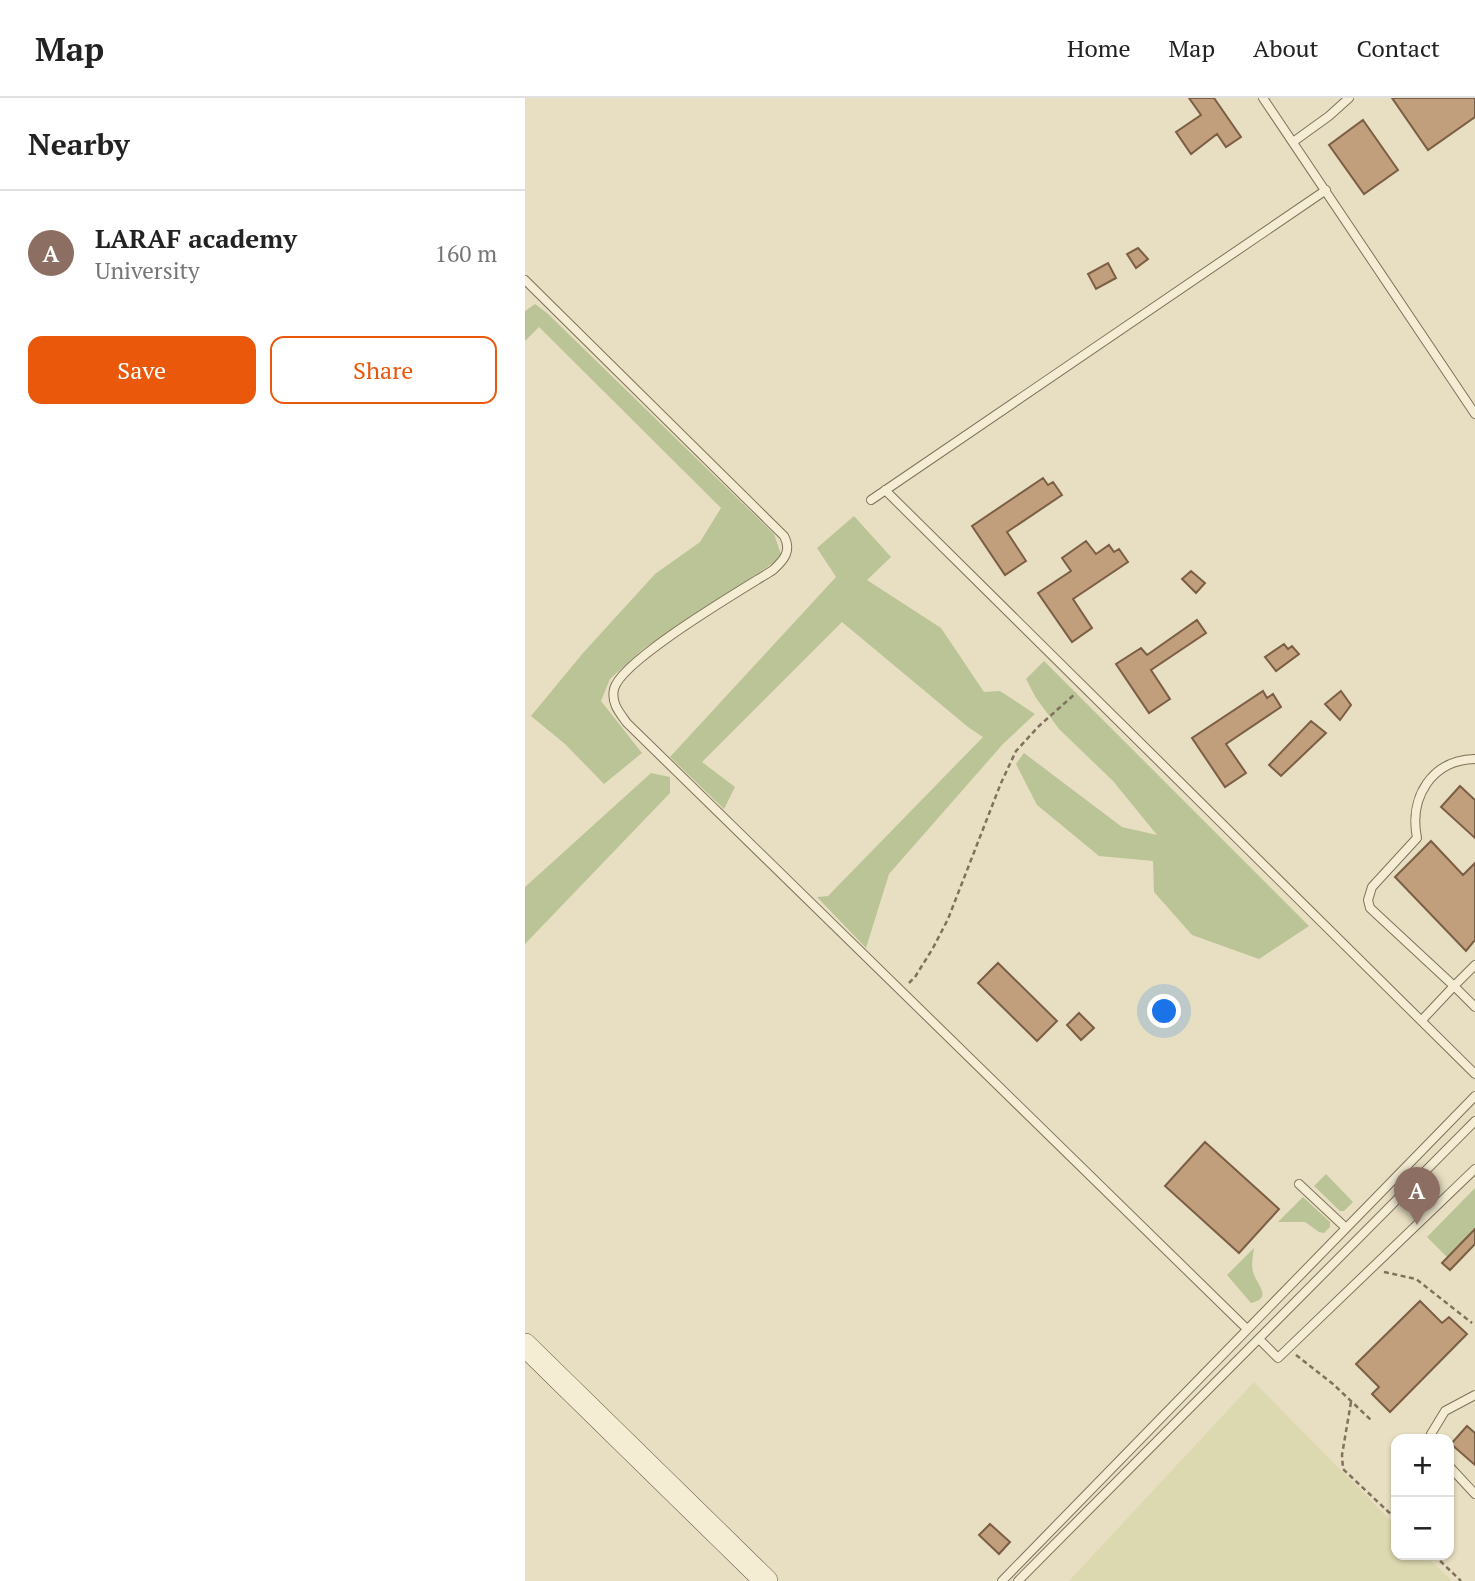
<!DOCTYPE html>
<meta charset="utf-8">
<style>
:root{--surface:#fff;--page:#f2f2f2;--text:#222;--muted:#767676;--line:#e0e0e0;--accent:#ea580c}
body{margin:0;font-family:"PT Serif",serif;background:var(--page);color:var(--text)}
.controls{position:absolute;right:21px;bottom:21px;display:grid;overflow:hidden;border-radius:14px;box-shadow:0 2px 5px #0004}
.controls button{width:63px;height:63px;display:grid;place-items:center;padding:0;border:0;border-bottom:2px solid var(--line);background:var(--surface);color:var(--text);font:35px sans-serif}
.you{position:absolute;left:640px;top:914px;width:24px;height:24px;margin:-18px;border:5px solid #fff;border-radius:50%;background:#1a73e8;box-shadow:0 0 0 10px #1a73e833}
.badge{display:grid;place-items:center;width:46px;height:46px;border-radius:50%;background:var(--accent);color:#fff;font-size:23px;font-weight:700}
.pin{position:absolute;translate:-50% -58px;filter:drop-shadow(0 2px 4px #0008)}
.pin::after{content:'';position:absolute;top:37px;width:24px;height:21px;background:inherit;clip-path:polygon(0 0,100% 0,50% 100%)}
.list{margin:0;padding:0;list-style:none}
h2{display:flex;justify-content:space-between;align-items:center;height:91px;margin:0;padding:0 28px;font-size:30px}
h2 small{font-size:23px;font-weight:400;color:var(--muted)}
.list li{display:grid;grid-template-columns:46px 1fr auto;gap:21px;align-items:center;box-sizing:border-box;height:126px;padding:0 28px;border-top:2px solid var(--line)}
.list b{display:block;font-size:26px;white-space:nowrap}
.list p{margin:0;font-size:23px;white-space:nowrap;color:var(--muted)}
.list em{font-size:23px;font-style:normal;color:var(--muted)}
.actions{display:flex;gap:14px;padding:21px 28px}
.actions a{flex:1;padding:16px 0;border:2px solid var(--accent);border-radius:14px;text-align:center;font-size:24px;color:var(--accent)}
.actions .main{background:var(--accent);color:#fff}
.map{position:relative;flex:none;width:950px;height:1483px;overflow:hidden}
header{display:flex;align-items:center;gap:42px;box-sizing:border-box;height:98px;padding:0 35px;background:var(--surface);border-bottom:2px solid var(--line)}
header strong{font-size:33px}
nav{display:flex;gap:38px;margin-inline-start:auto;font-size:24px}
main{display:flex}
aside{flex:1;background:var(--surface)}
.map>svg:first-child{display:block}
.farmland{fill:#dcd8b0}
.green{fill:#bbc497}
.building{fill:#c19e7c;stroke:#7b5e44;stroke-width:2}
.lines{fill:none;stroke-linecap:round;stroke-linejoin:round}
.lane-casing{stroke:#7f715b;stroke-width:10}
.secondary-casing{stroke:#61523e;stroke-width:24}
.path{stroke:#7f715b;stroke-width:2.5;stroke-dasharray:5 3.5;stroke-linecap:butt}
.lane{stroke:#f4edd4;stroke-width:8}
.secondary{stroke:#f4edd4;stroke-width:23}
</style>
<header>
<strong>Map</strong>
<nav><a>Home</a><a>Map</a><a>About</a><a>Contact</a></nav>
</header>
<main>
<aside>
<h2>Nearby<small></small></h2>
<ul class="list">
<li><span class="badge" style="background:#8d6e63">A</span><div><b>LARAF academy</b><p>University</p></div><em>160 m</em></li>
</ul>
<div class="actions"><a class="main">Save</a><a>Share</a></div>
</aside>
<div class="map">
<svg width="950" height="1483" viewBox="0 0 950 1483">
<rect width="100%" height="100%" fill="#e8dfc2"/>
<path class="farmland" d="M729,1284L871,1428V1457H900L927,1483H544Z"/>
<path class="green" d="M10,206L22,215L249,436L257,459L118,551L85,581L76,603L117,655L79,686L40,646L6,618L58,555L130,476L175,444L196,410L14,229L0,243V213Z
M329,418L366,459L342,482L416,530L459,594L475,593L510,616L478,646L364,776L341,850L292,799L303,798L458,639L443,629L317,524L177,664L210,689L199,711L145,659L311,479L292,450Z
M519,563L784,828L734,861L667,837L629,794L628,763L574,758L512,707L491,666L499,655L597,729L632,737L588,683L534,631L511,600L501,581Z
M126,675L145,679V695L0,846V789Z
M801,1076L826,1102L828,1104L819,1113H815L789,1088Z
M950,1090V1131L922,1159L902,1139Z
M778,1099L805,1124V1129L799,1135L794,1134L780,1124H753Z
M729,1150C728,1158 726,1166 728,1174C731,1186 749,1200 726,1205L702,1177Z"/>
<path class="building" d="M664,0H689L716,39L701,49L692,36L666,56L651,34L676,17Z
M867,0H950V19L903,52Z
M838,22L873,72L839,96L804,47Z
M613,150L623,161L611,170L602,156Z
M583,165L591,180L571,191L563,176Z
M518,380L523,387L528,384L537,397L482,434L501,463L480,477L447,428Z
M561,443L571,456L584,447L589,454L594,451L603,464L548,501L567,530L547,544L513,495L546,473L537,460Z
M666,473L680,485L671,495L657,481Z
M672,522L681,535L626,572L645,601L624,615L591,566L616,550L622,557Z
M759,546L763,551L767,548L774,556L751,573L740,559Z
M738,593L742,600L748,596L756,609L701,646L721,675L700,689L667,640Z
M816,593L826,607L815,622L800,606Z
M786,623L801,635L756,678L744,667Z
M935,688L950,702V740L916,709Z
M906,743L938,777L950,765V842L941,853L870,779Z
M473,865L532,923L512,943L453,885Z
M554,915L569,930L556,942L542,927Z
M680,1044L754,1111L714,1155L640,1088Z
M950,1131V1146L925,1172L917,1165Z
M895,1203L917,1225L924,1219L942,1236L865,1314L847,1296L854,1289L831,1266Z
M942,1328L950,1335V1367L926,1346Z
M465,1426L485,1444L474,1456L454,1437Z"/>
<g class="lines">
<defs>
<path id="lane" d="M738,0L950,316
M768,44L804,18L824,0
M0,182L259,438C267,453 259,462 248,472C218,491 96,562 89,591C86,605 94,614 102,625L722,1231
M360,392L950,976
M346,402L801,92
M950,661C906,662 884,700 892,740L847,789L843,802L845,810L929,888L950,867
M897,922L929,888L950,909
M774,1086L821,1130
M734,1241L753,1260L950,1071
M908,1341L906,1336L920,1313L950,1297
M924,1368L950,1396
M477,1483L950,998
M493,1483L950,1023"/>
<path id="secondary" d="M0,1247L241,1483"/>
</defs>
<use href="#lane" class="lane-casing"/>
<use href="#secondary" class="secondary-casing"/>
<path class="path" d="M384,885L390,879L408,850L423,821L476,685L491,653L514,628L551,595
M859,1174L891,1181L947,1225
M771,1257L808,1286L846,1322
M826,1304L817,1357L818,1371L871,1421
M909,1457L936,1483"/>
<use href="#lane" class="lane"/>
<use href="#secondary" class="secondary"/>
</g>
</svg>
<div class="controls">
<button>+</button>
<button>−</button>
</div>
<div class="you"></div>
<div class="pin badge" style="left:892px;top:1127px;background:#8d6e63">A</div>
</div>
</main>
